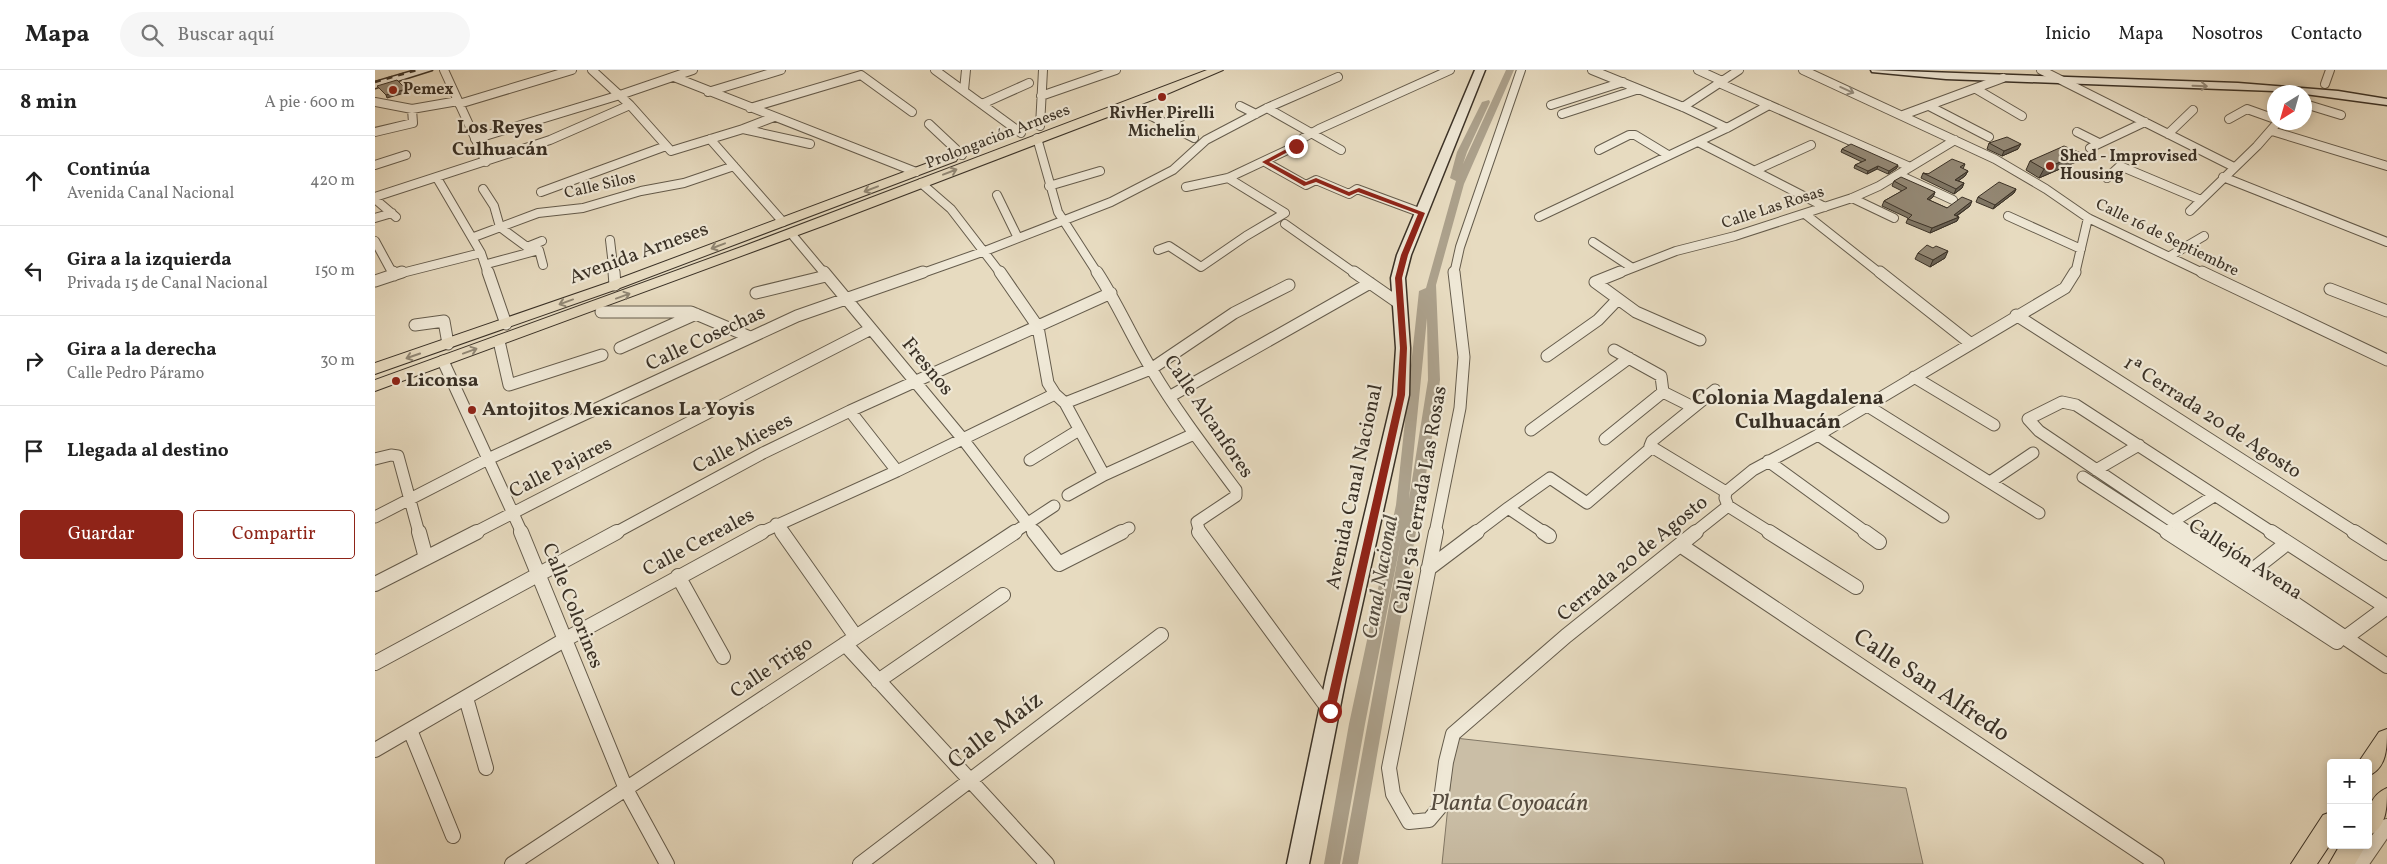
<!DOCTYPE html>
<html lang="es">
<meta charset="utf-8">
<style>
:root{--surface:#fff;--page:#f6f6f6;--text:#222;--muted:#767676;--line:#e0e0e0;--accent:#8f2418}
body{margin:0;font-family:Vollkorn,serif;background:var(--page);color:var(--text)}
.controls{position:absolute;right:15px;bottom:15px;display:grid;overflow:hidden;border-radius:5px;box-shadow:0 2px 8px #0003}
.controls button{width:45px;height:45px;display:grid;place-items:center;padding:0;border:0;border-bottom:1px solid var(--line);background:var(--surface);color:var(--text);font:25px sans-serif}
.compass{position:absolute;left:1892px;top:15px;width:45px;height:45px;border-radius:50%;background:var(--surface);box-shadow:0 2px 8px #0003;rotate:217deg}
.stop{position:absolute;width:15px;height:15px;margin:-11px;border:4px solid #8f2418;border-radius:50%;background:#fff}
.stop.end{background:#8f2418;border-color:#fff;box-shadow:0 1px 5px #0008}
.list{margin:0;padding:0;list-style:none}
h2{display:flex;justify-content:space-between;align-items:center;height:65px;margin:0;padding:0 20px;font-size:21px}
h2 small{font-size:16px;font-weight:400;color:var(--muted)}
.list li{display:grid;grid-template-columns:32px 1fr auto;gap:15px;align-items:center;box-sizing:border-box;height:90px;padding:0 20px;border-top:1px solid var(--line)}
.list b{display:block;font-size:19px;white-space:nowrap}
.list p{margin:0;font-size:16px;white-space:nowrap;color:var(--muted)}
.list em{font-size:16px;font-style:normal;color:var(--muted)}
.actions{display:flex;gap:10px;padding:15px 20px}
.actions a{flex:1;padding:11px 0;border:1px solid var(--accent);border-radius:5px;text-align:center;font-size:18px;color:var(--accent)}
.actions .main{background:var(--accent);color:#fff}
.icon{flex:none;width:28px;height:28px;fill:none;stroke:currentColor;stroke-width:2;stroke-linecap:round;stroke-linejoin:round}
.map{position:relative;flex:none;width:2012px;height:794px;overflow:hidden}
header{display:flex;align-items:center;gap:30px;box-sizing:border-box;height:70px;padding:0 25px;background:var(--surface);border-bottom:1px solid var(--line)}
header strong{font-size:24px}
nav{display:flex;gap:28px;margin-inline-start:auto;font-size:18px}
.search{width:350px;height:45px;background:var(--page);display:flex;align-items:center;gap:12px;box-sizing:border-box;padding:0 18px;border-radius:28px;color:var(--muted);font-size:19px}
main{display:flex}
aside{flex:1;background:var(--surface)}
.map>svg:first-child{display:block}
.green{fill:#cabea6;stroke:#827866}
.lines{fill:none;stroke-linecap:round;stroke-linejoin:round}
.canal{fill:#aca18c;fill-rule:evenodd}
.street-far2-casing{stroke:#655c4c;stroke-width:10}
.street-far1-casing{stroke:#655c4c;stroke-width:13}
.street-casing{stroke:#655c4c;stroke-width:16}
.secondary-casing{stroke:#3a3126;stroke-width:3}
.primary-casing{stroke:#3a3126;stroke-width:2}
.street-far2{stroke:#efe8d6;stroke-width:8}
.street-far1{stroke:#efe8d6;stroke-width:11}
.street{stroke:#efe8d6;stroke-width:14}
.secondary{fill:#efe8d6;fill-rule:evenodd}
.primary{fill:#e7dbc0;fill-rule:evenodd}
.rail{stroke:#3a3126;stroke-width:2.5;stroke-dasharray:6 6;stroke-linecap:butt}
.wall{fill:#7f7665;stroke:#3a3126}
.shaded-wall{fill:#686053;stroke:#3a3126}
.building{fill:#948976;stroke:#3a3126}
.oneway{stroke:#948c7e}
.oneway2{stroke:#908673}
.route{fill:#8f2418}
.poi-dot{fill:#8f2418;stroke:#efe8d6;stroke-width:2}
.labels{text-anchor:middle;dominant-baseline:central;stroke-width:4.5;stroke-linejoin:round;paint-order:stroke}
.far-poi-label{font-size:16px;font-weight:bold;fill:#3a3126;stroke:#efe8d6;text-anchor:start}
.far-street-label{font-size:16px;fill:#3a3126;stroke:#efe8d6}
.far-quarter-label{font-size:19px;font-weight:bold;fill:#3a3126;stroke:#efe8d6}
.street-label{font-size:20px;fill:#3a3126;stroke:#efe8d6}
.poi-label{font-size:20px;font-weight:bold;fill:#3a3126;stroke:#efe8d6;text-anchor:start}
.neighbourhood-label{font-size:21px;font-weight:bold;fill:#3a3126;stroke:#efe8d6}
.water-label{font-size:21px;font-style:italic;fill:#564d40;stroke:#efe8d6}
.near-street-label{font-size:24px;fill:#3a3126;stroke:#efe8d6}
.near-park-label{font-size:24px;font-style:italic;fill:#574d40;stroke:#efe8d6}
</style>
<header>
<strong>Mapa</strong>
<div class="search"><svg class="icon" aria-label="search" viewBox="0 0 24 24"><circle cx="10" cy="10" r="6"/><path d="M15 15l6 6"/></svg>Buscar aquí</div>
<nav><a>Inicio</a><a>Mapa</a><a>Nosotros</a><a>Contacto</a></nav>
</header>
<main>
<aside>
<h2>8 min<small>A pie · 600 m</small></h2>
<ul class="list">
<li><svg class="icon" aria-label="ahead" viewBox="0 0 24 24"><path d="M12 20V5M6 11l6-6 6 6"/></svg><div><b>Continúa</b><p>Avenida Canal Nacional</p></div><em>420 m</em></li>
<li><svg class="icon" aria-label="left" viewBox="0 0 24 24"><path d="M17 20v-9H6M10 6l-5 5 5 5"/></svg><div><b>Gira a la izquierda</b><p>Privada 15 de Canal Nacional</p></div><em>150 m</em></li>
<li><svg class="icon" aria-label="right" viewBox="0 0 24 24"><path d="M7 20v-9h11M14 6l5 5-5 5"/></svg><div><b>Gira a la derecha</b><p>Calle Pedro Páramo</p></div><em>30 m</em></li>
<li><svg class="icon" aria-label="arrive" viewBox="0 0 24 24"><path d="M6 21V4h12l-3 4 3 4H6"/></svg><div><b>Llegada al destino</b></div></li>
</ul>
<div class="actions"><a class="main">Guardar</a><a>Compartir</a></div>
</aside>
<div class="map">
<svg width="2012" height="794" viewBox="0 0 2012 794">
<rect width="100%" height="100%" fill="#e7dbc0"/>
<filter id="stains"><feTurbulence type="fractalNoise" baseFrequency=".004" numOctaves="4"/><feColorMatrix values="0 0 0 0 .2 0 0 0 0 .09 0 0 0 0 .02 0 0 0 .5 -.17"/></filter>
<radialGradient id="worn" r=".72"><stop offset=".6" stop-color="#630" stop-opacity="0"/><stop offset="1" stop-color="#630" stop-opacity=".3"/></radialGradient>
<path class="green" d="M1080,668L1531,718L1548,794H1067Z"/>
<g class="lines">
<path class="canal" d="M1131,0H1139L1089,114L1061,215L1065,310L1054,387L983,794H967L1026,470L990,654L965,794H949L974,654L1021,435L1044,221L1051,218L1081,111L1075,108L1082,82L1107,32L1114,30L1115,32L1092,82L1088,94ZM1052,248L1053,310L1034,429Z"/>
<defs>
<path id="street-far2" d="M69,0L111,92
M217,0L255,35L296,81L368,59L399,47
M560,0L646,63
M1217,0L1308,37L1352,58
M1323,0L1347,11
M1428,0L1620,89L1671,119L1713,148L1830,204
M1666,0L1859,97
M299,7L541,102
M1344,13L1535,97
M1950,14L1955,0
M1601,19L1647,46
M589,20L591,0
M333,22L406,0
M666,26L741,0
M0,32L37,39L83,31
M84,34L197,0
M607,34L654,13
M1930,34L1966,45
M755,35L819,68
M1176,35L1248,12
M865,36L881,44
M1554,36L1614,67
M1308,37L1364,0
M375,38L486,5L537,42
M892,38L966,80
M1187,44L1264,19
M1528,45L1628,8
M1854,49L1872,39L1900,49
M554,54L587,85
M791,54L806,47
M665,56L668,0
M368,59L435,74
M1897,61L2012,96
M0,62L38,53L37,39
M1702,62L1724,73
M1793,64L1818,40
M662,68L683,142L723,204
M100,69L245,25L318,0
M335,69L408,152
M1323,72L1450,137
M1715,78L1770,52
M1224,80L1254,65H1260L1293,85
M890,92L931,115L941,110L974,124L982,119L1047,143
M0,95L31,85
M1381,100L1436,75
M1524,105L1578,130
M1848,107L2012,172
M62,108L106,183L113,204
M1732,108L1745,96L1826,130
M546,113L576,139L626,204
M674,116L725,101
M811,117L853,108L921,76L928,68L944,59L1075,0
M108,119L119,136L125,157L152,177L167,171
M166,122L291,76
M622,125L643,168
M0,127L175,70L255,35
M1477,128L1519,148
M0,129L21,147
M1815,141L1882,76L1903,52
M1430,144L1506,204
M1633,146L1706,179
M1164,147L1352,58L1394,35
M0,148L17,143
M910,154L981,204
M99,167L163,143L208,138L266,121L309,113L359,96
M419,167L450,204
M235,170L239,204
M0,171L18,204
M1218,172L1256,197
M783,180L794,176L826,197L871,166L910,143L853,108
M1795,186L1829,166
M112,194L164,180L168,195
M23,204L106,183
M545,204L610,181L736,132L798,100L831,70L892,38L963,7
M1079,204L1085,177L1146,0
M1242,204L1301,181L1360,166L1477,128L1504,116L1580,70
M1700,204L1713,148"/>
<path id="street-far1" d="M18,202L19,205
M113,202L131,254
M239,202L240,215
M449,202L587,368L660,463
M625,202L663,257L673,313L680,324L690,333L729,405
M722,202C743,234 757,268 777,300C802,342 832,381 861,420V426L822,452L825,463
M979,202L1025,234
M1245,202L1220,212L1261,242L1325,270
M1505,202L1595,273
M1827,202L2012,290
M0,211L27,202
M1955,219L2012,241
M381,223L451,206
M226,242H316L375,267
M1641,245L1981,463
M40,255L69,251L73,274
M124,271L134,315L227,285
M245,278L321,244
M1239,280L1286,306L1288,322L1318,337
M1172,286L1223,250L1243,229
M68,291L147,463
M1539,307L1619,355
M1340,320L1277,371L1275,376L1351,422
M794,327L995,213
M690,333L776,299L859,243L914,215
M1491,335L1664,443
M475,341L522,401
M1156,360L1254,288
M1443,365L1568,447
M1230,369L1288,322
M0,389L16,385L23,386L44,463
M655,390L704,360
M1393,391L1492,463
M1721,400L1764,375
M1708,407L1794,463
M1615,412L1658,383
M693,425L729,405L819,364
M1353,436L1396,463
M1133,438L1175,408L1212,433L1276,378
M0,447L113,389L422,246L548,202
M1797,452L1839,426
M401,454L407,463
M99,463L496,259
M240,463L388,383L475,341L736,223
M385,463L522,401L680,324
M638,463L679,436
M744,463L754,458
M1060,463L1085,338L1089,287L1079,202
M1100,463L1133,438L1170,463
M1319,463L1353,436L1350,428L1351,422L1378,400L1443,365L1690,218L1700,202
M1815,463L1664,361L1653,349L1687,332L1701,335L1898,463"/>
<path id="street" d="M44,462L51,488
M146,462L251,719L292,794
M407,462L481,567
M659,462L684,494L747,462
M824,462L955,641
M1061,462L1014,698L1018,724L1034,752L1054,750L1065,737L1071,692L1078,664L1191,566L1321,462
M1168,462L1174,466
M1394,462L1481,517
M1490,462L1504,472
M1792,462L1962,572
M1813,462L2012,596
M1896,462L2012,537
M1979,462L2012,483
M1305,475L1782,794
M1053,499L1102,462
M1874,503L1912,473
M303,506L348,587
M0,514L102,462
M1970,568L2012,537
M470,574L672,794
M0,593L242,462
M503,611L628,525
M91,628L111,698
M35,660L78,766
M0,680L191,569L387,462
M137,794L640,462
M485,794L786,565
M1986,794L2012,756"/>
<path id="secondary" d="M41,0H57L0,18V12Z
M1100,0H1110L1036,185L1030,208L1035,278L1034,325L971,607L934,794H912L951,607L1018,325L1021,278L1016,208L1022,185Z
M1496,0L1863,13L1963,21L2012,29V35L1930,24V22L1571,9L1497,2Z"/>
<path id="primary" d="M832,0H848L785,27L453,154L0,321V310L369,176Z
M577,84L583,88L581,91L245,218L0,304V293L235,212Z
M2012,659C2012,678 2012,698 1993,706V693H1983L2004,662Z
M2012,718C2012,738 2012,758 1993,766C1993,746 1991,727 2012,718Z
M1956,742V773L1942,794H1916L1948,745Z
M1965,775H1991L1980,794H1954Z"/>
</defs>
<use href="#street-far2" class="street-far2-casing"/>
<use href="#street-far1" class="street-far1-casing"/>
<use href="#street" class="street-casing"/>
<use href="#secondary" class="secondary-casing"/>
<use href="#primary" class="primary-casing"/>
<use href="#street-far2" class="street-far2"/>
<use href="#street-far1" class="street-far1"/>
<use href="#street" class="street"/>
<use href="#secondary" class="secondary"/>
<use href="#primary" class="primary"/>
<path class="rail" d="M0,12L42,0"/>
</g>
<path class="wall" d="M1614,73L1643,79L1627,86L1612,79Z
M1467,79L1522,98L1513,104L1502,99L1492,104L1479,98L1480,95L1487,92L1466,82Z
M1655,91L1701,92L1664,108L1651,100Z
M1590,94L1588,99L1593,101L1590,106L1583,111L1589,113L1587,118L1579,124L1546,108L1548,103L1553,104Z
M1519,111L1560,122L1558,127L1554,130L1572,138L1595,136L1582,146L1584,147L1582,151L1555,163L1531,153L1533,148L1507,136L1509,131L1527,121L1517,116Z
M1641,119L1639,123L1618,139L1601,132L1603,127Z
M1543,183L1570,188L1555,197L1540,189Z"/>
<path class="shaded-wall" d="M31,19L33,22L12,28L11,25Z
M1646,74L1643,79L1627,86L1629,81Z
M1706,83L1701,92L1664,108L1669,99Z
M1523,95L1522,98L1513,104L1514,101Z
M1503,96L1502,99L1492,104L1493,101Z
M1593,101L1590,106L1578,115L1580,110Z
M1589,113L1587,118L1579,124L1581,119Z
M1641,119L1639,123L1618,139L1620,135Z
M1560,122L1558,127L1550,133L1552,129Z
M1597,131L1595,136L1577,149L1579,145Z
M1584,147L1582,151L1555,163L1557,158Z
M1573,181L1570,188L1555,197L1558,190Z"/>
<path class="building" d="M22,10L31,19L11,25L2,16Z
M1632,67L1646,74L1629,81L1614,73Z
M1476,74L1523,95L1514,101L1503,96L1493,101L1480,95L1491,90L1467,79Z
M1689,76L1706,83L1669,99L1655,91Z
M1577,89L1590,94L1585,97L1593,101L1580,110L1589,113L1581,119L1548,103L1553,104Z
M1526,107L1560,122L1552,129L1572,138L1587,127L1597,131L1579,145L1584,147L1557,158L1533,149L1537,145L1509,131L1532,118L1519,111Z
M1624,112L1641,119L1620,135L1603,127Z
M1552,175L1558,178L1561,176L1573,181L1558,190L1543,183Z"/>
<defs><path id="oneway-shaft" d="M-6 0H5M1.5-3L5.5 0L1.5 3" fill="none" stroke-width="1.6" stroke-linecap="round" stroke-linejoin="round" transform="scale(1.25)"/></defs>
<g class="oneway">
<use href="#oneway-shaft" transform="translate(1825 16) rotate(2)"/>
<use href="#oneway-shaft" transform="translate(1472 20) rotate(24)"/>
</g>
<g class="oneway2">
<use href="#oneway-shaft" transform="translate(575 102) rotate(-21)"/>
<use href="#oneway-shaft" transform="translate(496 119) rotate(159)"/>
<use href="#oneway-shaft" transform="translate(343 176) rotate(159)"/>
<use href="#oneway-shaft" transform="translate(248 226) rotate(-20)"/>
<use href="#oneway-shaft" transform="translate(191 232) rotate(160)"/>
<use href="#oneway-shaft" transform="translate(95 281) rotate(-20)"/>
<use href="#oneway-shaft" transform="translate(38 286) rotate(161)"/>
</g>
<path class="route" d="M919,75L924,76L894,92L931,112L941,108L974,122L984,118L1050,143L1033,185L1027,208L1032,278L1030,325L960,641L955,645L950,641L1022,325L1025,278L1020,208L1026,185L1043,144L983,122L974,126L941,112L929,116L887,92Z"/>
<g class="poi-dot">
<circle cx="18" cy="20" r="5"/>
<circle cx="787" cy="27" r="5"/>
<circle cx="1675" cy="96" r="5"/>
<circle cx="21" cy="311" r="5"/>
<circle cx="97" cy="340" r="5"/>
</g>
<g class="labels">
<g class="far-poi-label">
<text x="28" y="20">Pemex</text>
<text x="787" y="44" text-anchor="middle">RivHer Pirelli<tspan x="787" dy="18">Michelin</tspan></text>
<text x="1685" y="87">Shed - Improvised<tspan x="1685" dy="18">Housing</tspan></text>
</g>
<g class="far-street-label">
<text transform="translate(623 67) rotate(-21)">Prolongación Arneses</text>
<text transform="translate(225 116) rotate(-13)">Calle Silos</text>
<text transform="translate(1398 138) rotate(-18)">Calle Las Rosas</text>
<text transform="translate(1792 168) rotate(26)">Calle 16 de Septiembre</text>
</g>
<g class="far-quarter-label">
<text x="125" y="58">Los Reyes<tspan x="125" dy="22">Culhuacán</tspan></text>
</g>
<g class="street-label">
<text transform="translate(264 184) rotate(-20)">Avenida Arneses</text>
<text transform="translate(331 269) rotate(-25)">Calle Cosechas</text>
<text transform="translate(552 297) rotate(50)">Fresnos</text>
<text transform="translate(833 347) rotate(56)">Calle Alcanfores</text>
<text transform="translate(1837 348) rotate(33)">1ª Cerrada 20 de Agosto</text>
<text transform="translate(368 374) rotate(-27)">Calle Mieses</text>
<text transform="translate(186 398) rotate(-27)">Calle Pajares</text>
<text transform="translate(980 417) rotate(-78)">Avenida Canal Nacional</text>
<text transform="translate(1046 430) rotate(-80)">Calle 5a Cerrada Las Rosas</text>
<text transform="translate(324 473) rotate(-28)">Calle Cereales</text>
<text transform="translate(1258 489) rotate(-39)">Cerrada 20 de Agosto</text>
<text transform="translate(1870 490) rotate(33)">Callejón Avena</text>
<text transform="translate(197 536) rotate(68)">Calle Colorines</text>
<text transform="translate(397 598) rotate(-34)">Calle Trigo</text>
</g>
<g class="poi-label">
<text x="31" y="311">Liconsa</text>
<text x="107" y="340">Antojitos Mexicanos La Yoyis</text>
</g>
<g class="neighbourhood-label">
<text x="1413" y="328">Colonia Magdalena<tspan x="1413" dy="24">Culhuacán</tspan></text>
</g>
<g class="water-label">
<text transform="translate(1006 507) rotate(-80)">Canal Nacional</text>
</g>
<g class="near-street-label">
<text transform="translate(1556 616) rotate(34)">Calle San Alfredo</text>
<text transform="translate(621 661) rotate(-37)">Calle Maíz</text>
</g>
<g class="near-park-label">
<text x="1134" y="734">Planta Coyoacán</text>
</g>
</g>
<rect width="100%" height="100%" filter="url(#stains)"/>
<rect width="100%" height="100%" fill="url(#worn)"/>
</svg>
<div class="controls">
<button>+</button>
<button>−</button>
</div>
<svg class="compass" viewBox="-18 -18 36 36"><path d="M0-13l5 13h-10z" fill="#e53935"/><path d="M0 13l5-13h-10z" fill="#767676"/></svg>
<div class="stop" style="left:955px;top:641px"></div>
<div class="stop end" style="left:921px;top:76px"></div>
</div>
</main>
